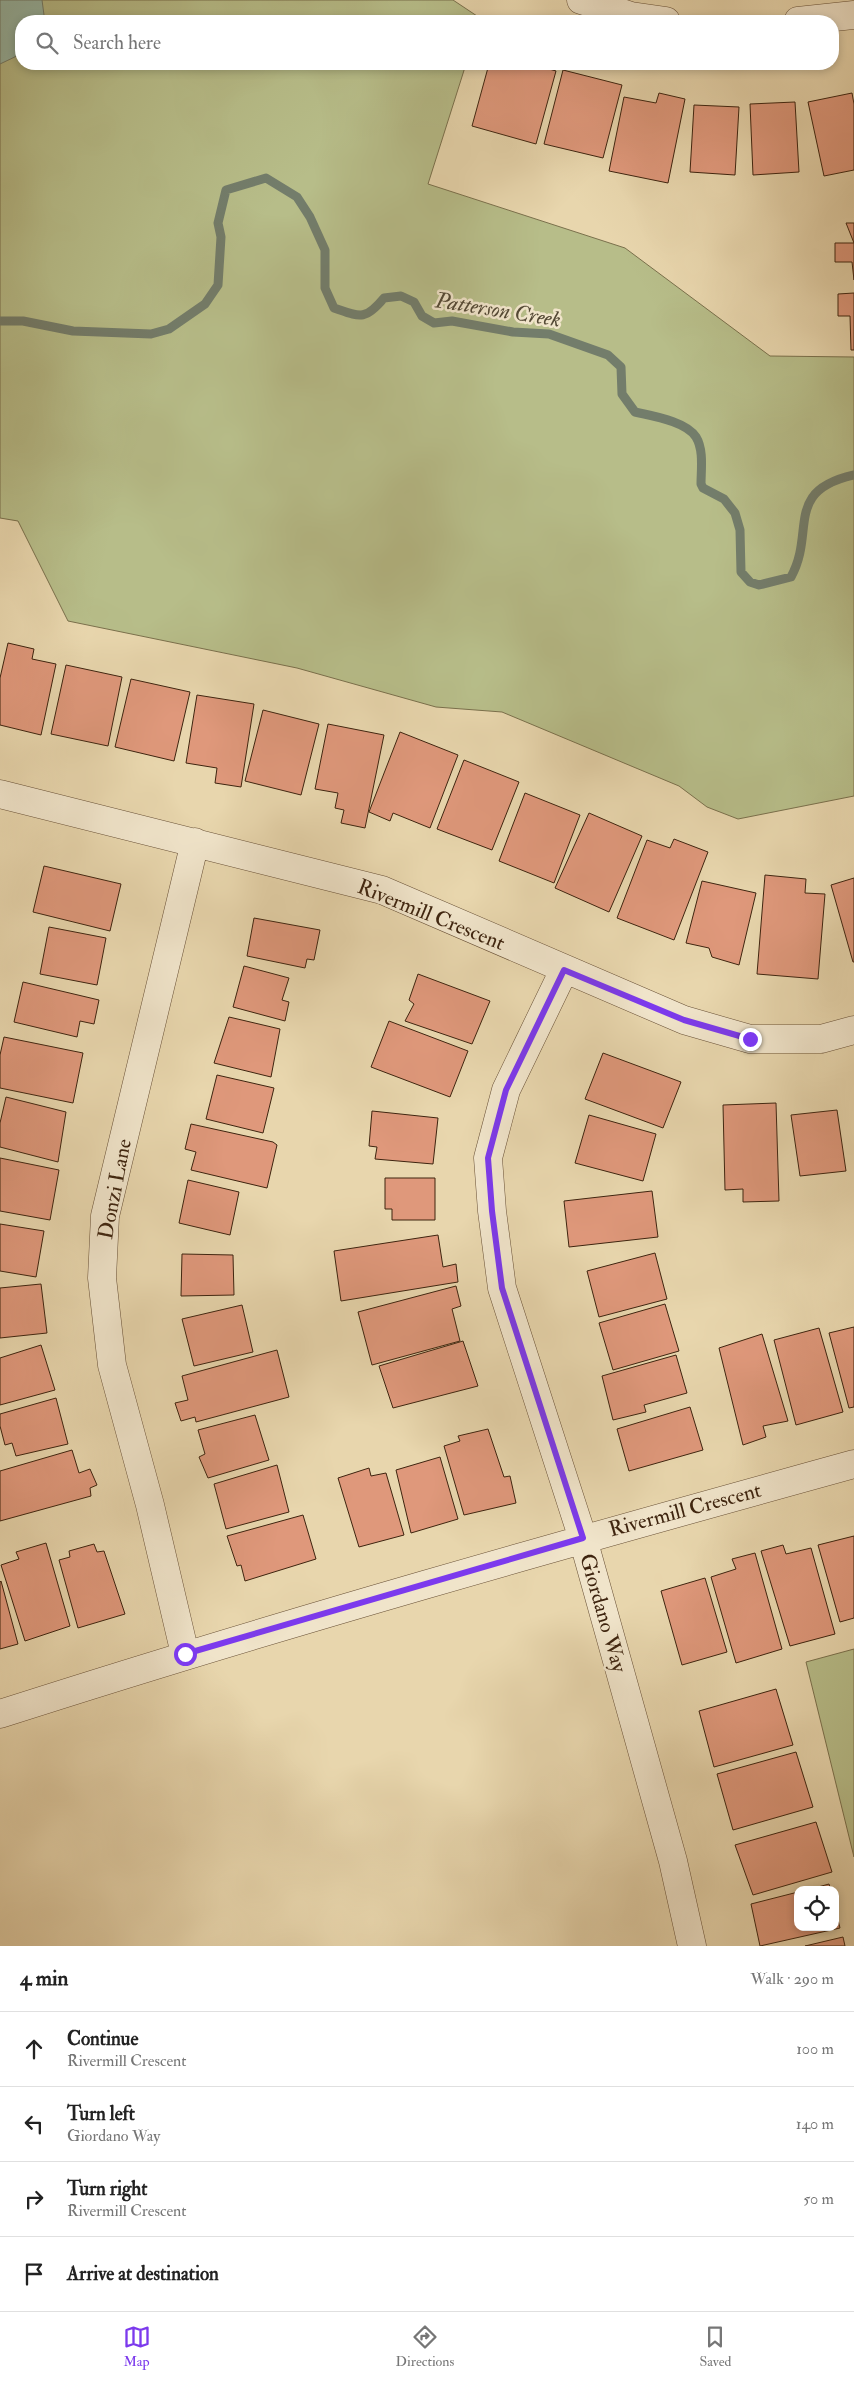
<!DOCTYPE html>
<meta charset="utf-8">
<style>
:root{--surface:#fff;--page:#f2f2f2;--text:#222;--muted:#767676;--line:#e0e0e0;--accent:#7c3aed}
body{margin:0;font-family:"IM FELL Double Pica",serif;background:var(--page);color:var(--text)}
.controls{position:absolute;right:15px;bottom:15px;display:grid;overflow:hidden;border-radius:10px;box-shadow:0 2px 8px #0003}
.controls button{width:45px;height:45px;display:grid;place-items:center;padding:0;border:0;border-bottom:1px solid var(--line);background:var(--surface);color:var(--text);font:25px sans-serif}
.stop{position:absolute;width:15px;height:15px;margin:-11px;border:4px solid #7c3aed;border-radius:50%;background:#fff}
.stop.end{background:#7c3aed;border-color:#fff;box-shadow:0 1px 5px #0008}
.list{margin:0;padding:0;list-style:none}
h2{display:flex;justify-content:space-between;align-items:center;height:65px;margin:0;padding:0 20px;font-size:21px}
h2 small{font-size:16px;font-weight:400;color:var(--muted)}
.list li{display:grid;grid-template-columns:32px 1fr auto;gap:15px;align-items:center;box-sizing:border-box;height:75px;padding:0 20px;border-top:1px solid var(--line)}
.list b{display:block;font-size:19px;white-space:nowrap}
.list p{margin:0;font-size:16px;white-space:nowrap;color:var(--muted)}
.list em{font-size:16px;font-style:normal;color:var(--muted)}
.icon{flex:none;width:28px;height:28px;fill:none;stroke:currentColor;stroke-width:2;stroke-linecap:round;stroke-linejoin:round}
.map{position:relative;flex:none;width:854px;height:1946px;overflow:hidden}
.search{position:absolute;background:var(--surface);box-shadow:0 2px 8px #0003;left:15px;right:15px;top:15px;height:55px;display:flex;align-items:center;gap:12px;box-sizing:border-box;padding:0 18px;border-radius:20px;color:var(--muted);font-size:19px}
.sheet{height:365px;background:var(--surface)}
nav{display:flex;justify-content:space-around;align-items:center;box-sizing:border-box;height:70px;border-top:1px solid var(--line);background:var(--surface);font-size:14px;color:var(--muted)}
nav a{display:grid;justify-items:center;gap:2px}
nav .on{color:var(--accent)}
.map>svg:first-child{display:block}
.green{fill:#b7bd89;stroke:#7a704c}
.water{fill:#97b9a8;stroke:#737d6b}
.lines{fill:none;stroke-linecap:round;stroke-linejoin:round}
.stream{stroke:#737d6b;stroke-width:9}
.building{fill:#df987b;stroke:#3e240f}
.street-casing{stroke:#685036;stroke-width:29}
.street{stroke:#f0e4ca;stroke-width:28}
.route{stroke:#7c3aed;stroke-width:6}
.labels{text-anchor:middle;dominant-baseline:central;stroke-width:5;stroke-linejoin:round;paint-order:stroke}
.street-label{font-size:21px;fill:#3e240f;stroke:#f0e4ca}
.water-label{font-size:22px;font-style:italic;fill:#544935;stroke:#f0e4ca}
</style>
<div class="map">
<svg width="854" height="1946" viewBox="0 0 854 1946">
<rect width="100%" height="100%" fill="#e8d6ad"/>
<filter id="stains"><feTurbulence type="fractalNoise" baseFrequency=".004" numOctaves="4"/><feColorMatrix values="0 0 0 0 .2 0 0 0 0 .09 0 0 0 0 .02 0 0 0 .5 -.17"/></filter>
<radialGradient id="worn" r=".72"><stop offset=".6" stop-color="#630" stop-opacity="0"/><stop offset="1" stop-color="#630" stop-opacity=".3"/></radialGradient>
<path class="green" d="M0,0H453L480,18L479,21H21V64H466L428,184L625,248L770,356L854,357V796L738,819L707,807L679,786L502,712L436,707L297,668L68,621L18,521L0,518Z
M854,1649V1857L806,1662Z"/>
<path class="water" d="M0,0H42L44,15L42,21H21V54L0,64Z"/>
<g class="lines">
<path class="stream" d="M0,321H23L73,331L151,334L169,329L205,304L218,285L221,237L218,223L226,190L266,178L297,197L310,217L325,250V288L334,308C360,317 365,321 384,298L401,296L414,302L422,316L434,323L452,321L513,332L549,334L608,355L621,367L622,394L635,412C652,416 686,421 696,437C704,450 701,470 701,484L703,488L724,499L735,513L740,530L741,572L750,582L759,585L791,577C816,532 783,491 854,475"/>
</g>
<path class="building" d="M489,64H532L556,71L536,144L472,126Z
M563,70L622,85L603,158L544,144Z
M659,93L685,99L668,183L609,171L624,97L656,103Z
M852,93L854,104V170L824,176L808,102Z
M795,102L799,172L753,175L750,104Z
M694,105L739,107L735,175L690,172Z
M846,223H854V243Z
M835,243H854V280L852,262H835Z
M854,293V350H851L850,316H838V294Z
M8,643L34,649L32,659L56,664L41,735L0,725V678Z
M66,665L122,677L108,746L51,734Z
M131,679L190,692L174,761L115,747Z
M197,695L254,704L241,787L215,783L217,768L186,763Z
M263,710L319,724L301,795L245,781Z
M328,724L384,735L365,828L341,823L344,810L335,808L338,793L315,789Z
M400,732L458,755L430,828L393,813L390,821L369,812Z
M464,760L519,782L492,850L437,829Z
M525,793L580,815L554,883L499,861Z
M589,813L642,836L609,912L555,888Z
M674,839L708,852L674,940L617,918L647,840L670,848Z
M44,866L121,884L110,931L33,912Z
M765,875L806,879L805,893L825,894L818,979L757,974Z
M854,878V962H853L831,885Z
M702,881L756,893L739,965L712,957L709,948L686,943Z
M254,918L320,930L314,960L307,959L305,968L247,956Z
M49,927L106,938L97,985L40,974Z
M244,966L289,978L282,1000L289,1002L285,1021L233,1007Z
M418,974L490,1001L472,1044L405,1021L414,1004L409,1000Z
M23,982L99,1000L94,1024L80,1021L77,1037L14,1022Z
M229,1017L280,1029L271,1077L214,1063Z
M389,1021L468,1051L450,1097L371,1067Z
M4,1037L83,1053L73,1103L0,1088V1055Z
M603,1053L681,1082L663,1128L585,1099Z
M217,1075L274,1088L263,1133L206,1119Z
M6,1097L66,1112L58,1162L0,1147V1123Z
M776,1103L779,1201L743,1202V1189L725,1190L723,1105Z
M837,1110L846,1171L800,1176L791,1115Z
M372,1111L438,1118L433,1164L375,1159L377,1147L369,1146Z
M589,1115L656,1134L643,1181L575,1163Z
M191,1124L273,1142L277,1145L267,1188L191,1170L196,1152L185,1149Z
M0,1158L59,1170L50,1220L0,1211Z
M385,1178H435V1220H392V1209H385Z
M188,1180L239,1192L230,1235L179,1223Z
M652,1191L658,1237L569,1247L564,1201Z
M0,1224L44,1231L36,1277L0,1271Z
M438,1235L443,1267L456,1264L458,1282L341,1301L334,1251Z
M655,1253L667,1299L599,1317L587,1271Z
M182,1254L233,1255L234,1295L181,1296Z
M41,1284L47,1333L0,1338V1288Z
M456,1286L461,1306L452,1309L460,1341L372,1365L358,1312Z
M665,1304L679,1351L613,1370L599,1323Z
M242,1305L253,1352L194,1366L182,1319Z
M854,1327V1407L849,1408L829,1333Z
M819,1328L843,1412L796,1425L774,1340Z
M762,1334L788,1421L763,1426L766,1437L743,1445L719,1348Z
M463,1341L478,1386L393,1408L379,1366Z
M41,1345L55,1390L0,1405V1358Z
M277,1350L289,1397L196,1422L195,1417L181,1421L175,1403L188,1400L182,1376Z
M676,1355L687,1393L644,1405L646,1412L613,1420L602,1376Z
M56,1398L68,1444L16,1456L12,1443L5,1445L0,1426V1414Z
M690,1407L703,1450L629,1471L617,1429Z
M255,1415L269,1460L208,1478L199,1457L205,1454L198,1430Z
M488,1429L504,1477L510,1476L516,1503L464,1515L444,1446L460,1441L458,1436Z
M72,1450L79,1473L90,1469L97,1485L90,1488L91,1496L0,1521V1471Z
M440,1457L458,1519L411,1533L396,1470Z
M277,1465L289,1512L226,1529L214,1484Z
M369,1468L371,1476L386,1473L404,1535L359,1547L338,1478Z
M303,1515L316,1559L245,1581L241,1565L237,1566L227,1536Z
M854,1536V1618L840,1622L818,1545Z
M46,1543L70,1626L25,1641L1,1565L19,1559L16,1552Z
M94,1544L97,1552L104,1551L125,1614L78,1628L59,1560L70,1557L69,1551Z
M783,1545L786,1554L811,1548L835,1634L790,1646L761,1551Z
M755,1553L782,1649L736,1663L711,1577L736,1569L732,1559Z
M705,1578L727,1652L682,1665L661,1591Z
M1,1581L18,1644L0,1649V1582Z
M776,1689L793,1745L714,1767L699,1711Z
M796,1752L813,1807L733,1830L717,1774Z
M816,1822L832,1872L753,1895L735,1845Z
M829,1884L831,1890H807Z
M798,1892V1927H835V1908L840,1928L760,1946L751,1904Z
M843,1937L845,1946H805Z"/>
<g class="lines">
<defs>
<path id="street" d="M581,0L631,16L666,21
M798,21L854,15
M0,794L382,890L684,1020L750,1039H821L854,1030
M564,970L506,1090L488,1158L492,1211L502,1288L583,1539L673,1861L692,1946
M185,1654L150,1505L112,1365L102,1278L105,1216L195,842
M0,1714C283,1623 568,1543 854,1464"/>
</defs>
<use href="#street" class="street-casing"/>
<use href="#street" class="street"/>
</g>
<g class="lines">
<path class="route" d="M185,1654L583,1538L502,1288L492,1211L488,1158L506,1090L564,970L684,1020L750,1039"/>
</g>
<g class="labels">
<g class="street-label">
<text transform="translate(431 915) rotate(22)">Rivermill Crescent</text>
<text transform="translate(115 1189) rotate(-79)">Donzi Lane</text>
<text transform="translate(685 1510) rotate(-15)">Rivermill Crescent</text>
<text transform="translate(603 1613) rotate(74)">Giordano Way</text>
</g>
<g class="water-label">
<text transform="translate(498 310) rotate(9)">Patterson Creek</text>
</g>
</g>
<rect width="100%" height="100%" filter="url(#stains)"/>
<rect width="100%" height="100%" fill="url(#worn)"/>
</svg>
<div class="controls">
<button><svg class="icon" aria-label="locate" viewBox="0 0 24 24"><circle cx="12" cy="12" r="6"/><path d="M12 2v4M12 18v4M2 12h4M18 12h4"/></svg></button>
</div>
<div class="stop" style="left:185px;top:1654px"></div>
<div class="stop end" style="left:750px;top:1039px"></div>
<div class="search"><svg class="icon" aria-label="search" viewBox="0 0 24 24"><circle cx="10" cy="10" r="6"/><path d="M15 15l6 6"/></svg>Search here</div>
</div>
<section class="sheet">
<h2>4 min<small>Walk · 290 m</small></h2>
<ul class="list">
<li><svg class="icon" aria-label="ahead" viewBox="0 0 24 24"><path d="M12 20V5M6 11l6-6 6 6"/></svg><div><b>Continue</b><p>Rivermill Crescent</p></div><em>100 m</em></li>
<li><svg class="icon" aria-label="left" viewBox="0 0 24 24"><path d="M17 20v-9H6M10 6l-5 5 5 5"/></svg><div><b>Turn left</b><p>Giordano Way</p></div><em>140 m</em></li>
<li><svg class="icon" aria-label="right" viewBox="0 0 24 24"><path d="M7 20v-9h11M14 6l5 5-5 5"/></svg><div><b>Turn right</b><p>Rivermill Crescent</p></div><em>50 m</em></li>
<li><svg class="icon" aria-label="arrive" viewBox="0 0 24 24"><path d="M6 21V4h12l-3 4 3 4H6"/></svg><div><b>Arrive at destination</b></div></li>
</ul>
</section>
<nav>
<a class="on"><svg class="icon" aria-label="map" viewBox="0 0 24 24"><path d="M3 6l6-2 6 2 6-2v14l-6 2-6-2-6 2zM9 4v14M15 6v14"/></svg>Map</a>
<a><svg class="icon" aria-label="directions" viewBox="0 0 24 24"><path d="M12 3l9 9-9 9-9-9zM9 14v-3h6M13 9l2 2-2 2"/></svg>Directions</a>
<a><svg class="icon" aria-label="saved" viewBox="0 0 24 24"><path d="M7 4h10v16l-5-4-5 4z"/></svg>Saved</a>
</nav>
